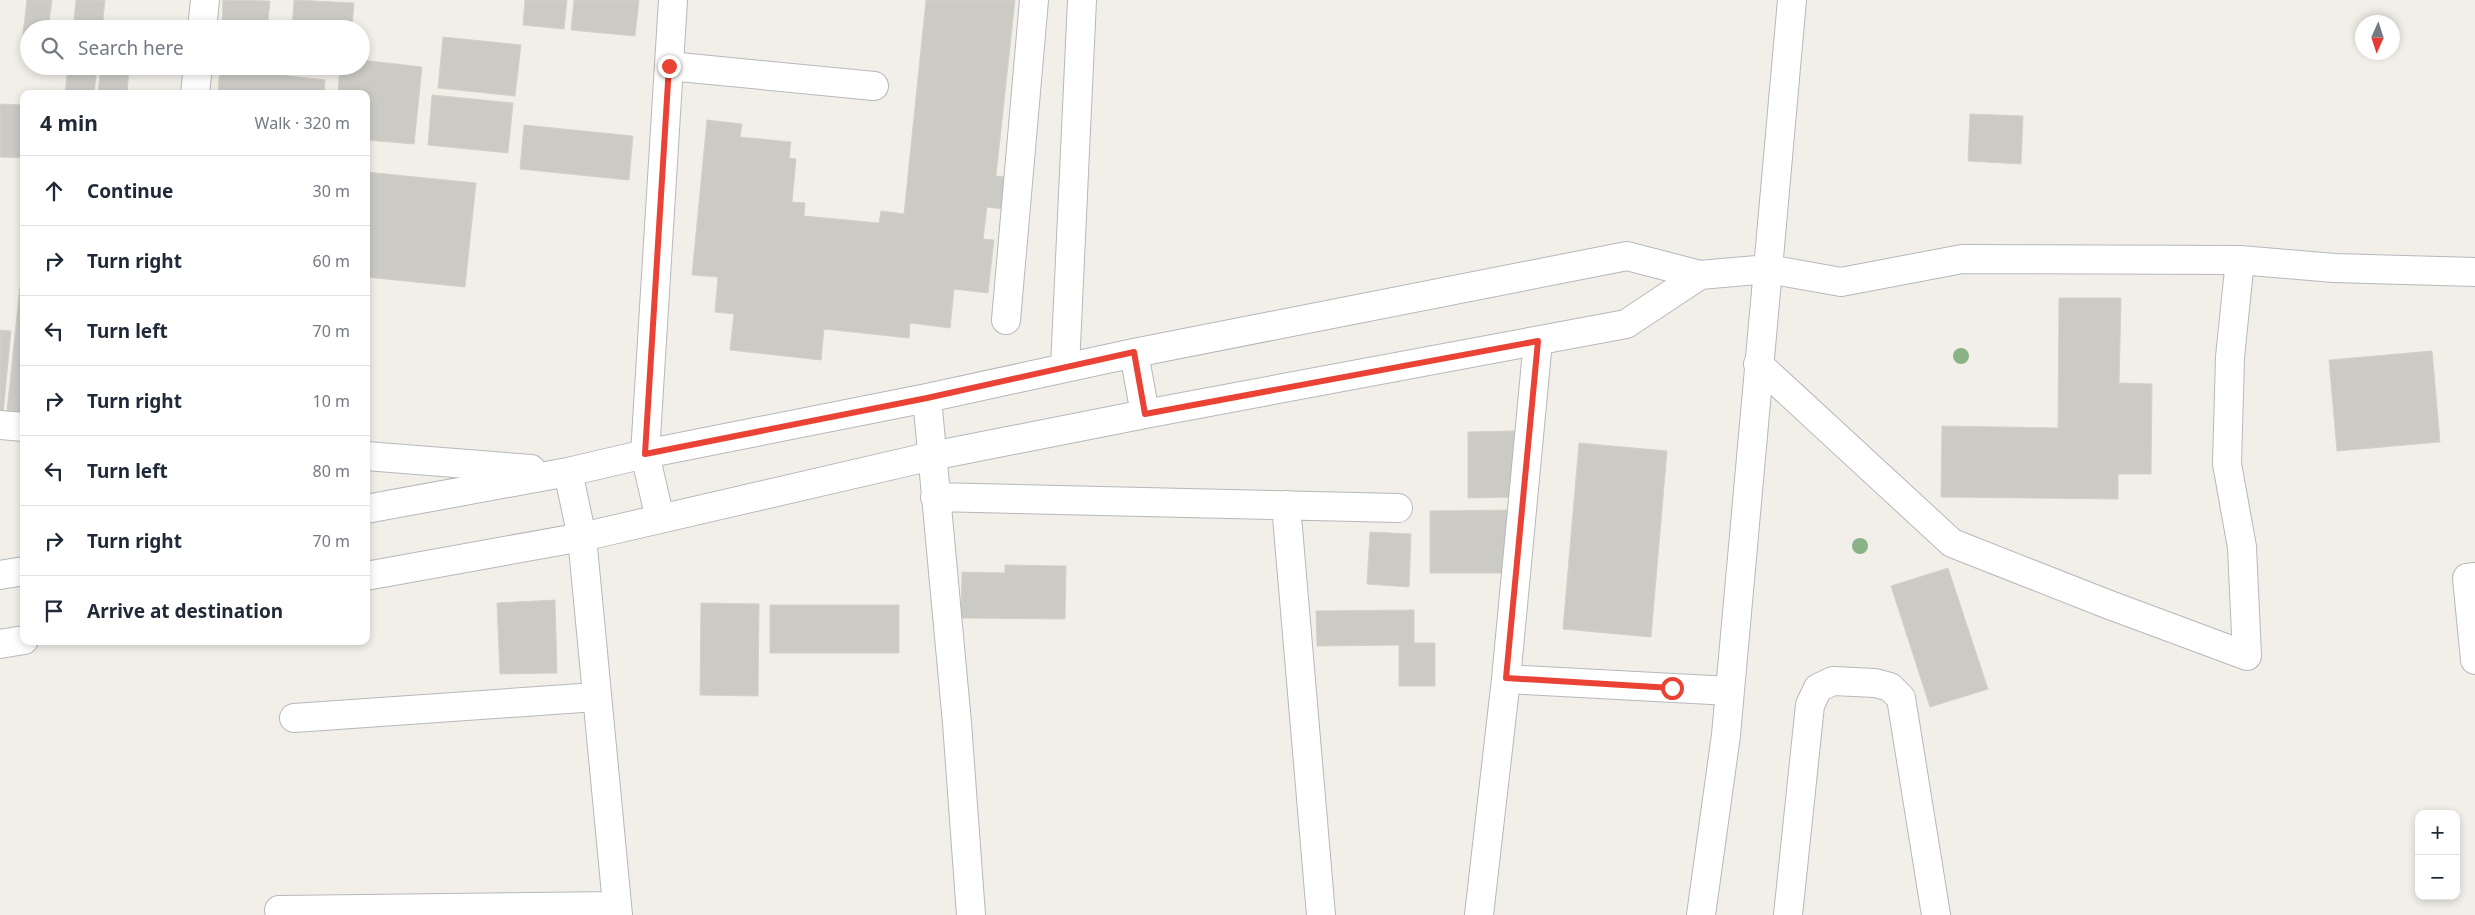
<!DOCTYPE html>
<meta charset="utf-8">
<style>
:root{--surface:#fff;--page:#f6f6f7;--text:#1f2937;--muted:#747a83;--line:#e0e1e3}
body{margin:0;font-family:"Noto Sans",sans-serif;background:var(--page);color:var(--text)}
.controls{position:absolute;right:15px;bottom:15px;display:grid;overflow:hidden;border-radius:10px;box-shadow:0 2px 8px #0003}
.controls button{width:45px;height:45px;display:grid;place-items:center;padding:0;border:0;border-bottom:1px solid var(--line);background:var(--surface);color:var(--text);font:25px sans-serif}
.compass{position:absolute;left:2355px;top:15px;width:45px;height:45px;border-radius:50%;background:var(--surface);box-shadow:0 2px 8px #0003;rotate:183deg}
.stop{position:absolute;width:15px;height:15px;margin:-11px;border:4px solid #ea4335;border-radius:50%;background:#fff}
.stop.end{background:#ea4335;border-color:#fff;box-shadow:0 1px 5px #0008}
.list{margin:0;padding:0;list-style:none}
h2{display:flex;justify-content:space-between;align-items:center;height:65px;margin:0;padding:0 20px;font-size:21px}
h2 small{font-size:16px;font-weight:400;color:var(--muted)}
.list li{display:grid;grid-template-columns:32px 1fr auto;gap:15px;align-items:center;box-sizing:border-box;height:70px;padding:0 20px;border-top:1px solid var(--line)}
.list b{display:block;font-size:19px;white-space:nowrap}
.list em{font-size:16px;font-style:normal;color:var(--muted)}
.icon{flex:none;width:28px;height:28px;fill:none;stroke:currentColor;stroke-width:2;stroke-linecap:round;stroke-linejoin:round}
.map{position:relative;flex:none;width:2475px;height:915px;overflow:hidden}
.search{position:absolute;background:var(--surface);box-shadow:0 2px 8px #0003;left:20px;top:20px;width:350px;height:55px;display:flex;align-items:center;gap:12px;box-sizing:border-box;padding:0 18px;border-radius:28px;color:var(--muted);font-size:19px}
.panel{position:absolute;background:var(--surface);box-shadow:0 2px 8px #0003;left:20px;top:90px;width:350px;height:555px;border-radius:10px}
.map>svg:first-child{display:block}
.building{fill:#cccac5;stroke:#d6d1c6}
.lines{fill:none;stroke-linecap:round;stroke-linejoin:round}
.minor-casing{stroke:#b5b8bc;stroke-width:30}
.minor{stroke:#fff;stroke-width:28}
.tree{fill:#89b387}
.route{stroke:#ea4335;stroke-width:6}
</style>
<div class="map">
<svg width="2475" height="915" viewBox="0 0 2475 915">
<rect width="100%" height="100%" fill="#f1efe8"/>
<path class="building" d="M27,0H52L48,29H29V43L22,42Z
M76,0H105L102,29H73Z
M223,0L270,1L267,29H222Z
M294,0L354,3L352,29H292Z
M525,0H567L564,29L523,25Z
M574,0H639L635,36L571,30Z
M926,0H1015L996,176L1005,177L1002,209L987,207L983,239L994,240L988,293L954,289L950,328L910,323L909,338L824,329L821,360L730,350L734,314L715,312L718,277L692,275L707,120L742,124L740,137L791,142L789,158L796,159L792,202L805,203L804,216L879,223L881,211L904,214Z
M443,37L521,45L515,96L438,88Z
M361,60L422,67L414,144L366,140V94H338L340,66H361Z
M68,66H97L94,94H65Z
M101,66H129L127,94H98Z
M220,66H263L262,73L325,80L324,94H218Z
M432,95L513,103L508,153L428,145Z
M0,104L24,105V158L0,157Z
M1970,114L2023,116L2021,164L1968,161Z
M524,125L633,136L629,180L520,169Z
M366,172L476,183L465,287L366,277Z
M20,287H24V422L6,420Z
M2059,298H2121L2119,383L2152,384L2151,474H2118V499L1941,497L1942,426L2058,428Z
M0,330L11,331L3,414L0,413Z
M2432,351L2440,442L2337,451L2329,360Z
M1515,431L1516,497L1468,498V432Z
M1579,443L1667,451L1651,637L1563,629Z
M1515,510V573H1430V511Z
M1370,532L1411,534L1409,587L1367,584Z
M1005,565L1066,566L1065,619L961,618L962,572L1005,573Z
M1948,568L1988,689L1930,707L1891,586Z
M555,600L557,673L500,674L497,603Z
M701,603L759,604L758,696L700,695Z
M770,605H899V653H770Z
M1414,610V643H1435V686H1399V645L1317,646L1316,611Z"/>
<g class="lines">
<defs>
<path id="minor" d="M202,29L205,0
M669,66L874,86
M195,94L198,66
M1006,320L1034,0
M1134,353L1145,414
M1758,364L1952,543L2107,604L2247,656L2242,547L2227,464L2230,357L2240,260
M1065,367L1082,0
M927,398L957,723L971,915
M0,425L24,427
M366,456L531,469
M568,472L582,537L618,915
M935,497L1398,508
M1286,505L1321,915
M366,509L568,472L645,454L927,398L1134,353L1627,256L1700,275L1768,269L1792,0
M660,519L645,454L673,0
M0,575L24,571
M366,576L582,537L932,456L1145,414L1626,324L1700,275
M2475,577L2467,578L2475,660
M0,644L24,640
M1506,679L1730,691
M294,718L596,697
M279,910L617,906
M1479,915L1506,679L1538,341
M1701,915L1726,735L1768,269L1841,282L1962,259L2240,260L2334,268L2475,272
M1788,915L1810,705L1818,688L1833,681L1875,683L1890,687L1901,698L1936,915"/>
</defs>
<use href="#minor" class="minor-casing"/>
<use href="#minor" class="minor"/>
</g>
<g class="tree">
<circle cx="1961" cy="356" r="8"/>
<circle cx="1860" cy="546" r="8"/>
</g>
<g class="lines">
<path class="route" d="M669,66L645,454L927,398L1134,352L1145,414L1538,341L1506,678L1672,688"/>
</g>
</svg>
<div class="controls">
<button>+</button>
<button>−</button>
</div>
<svg class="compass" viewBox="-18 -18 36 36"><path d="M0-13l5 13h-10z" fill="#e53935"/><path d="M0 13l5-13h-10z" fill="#747a83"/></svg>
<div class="stop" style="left:1672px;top:688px"></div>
<div class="stop end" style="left:669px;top:66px"></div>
<div class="search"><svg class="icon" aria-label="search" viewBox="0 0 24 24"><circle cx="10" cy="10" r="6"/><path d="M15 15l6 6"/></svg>Search here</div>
<section class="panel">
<h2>4 min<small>Walk · 320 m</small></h2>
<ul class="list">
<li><svg class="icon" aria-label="ahead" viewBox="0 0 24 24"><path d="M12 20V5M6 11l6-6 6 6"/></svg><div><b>Continue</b></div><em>30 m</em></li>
<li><svg class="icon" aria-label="right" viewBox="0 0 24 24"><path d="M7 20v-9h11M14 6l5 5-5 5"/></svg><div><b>Turn right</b></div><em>60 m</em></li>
<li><svg class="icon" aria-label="left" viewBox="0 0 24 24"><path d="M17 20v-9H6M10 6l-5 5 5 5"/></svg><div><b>Turn left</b></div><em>70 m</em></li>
<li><svg class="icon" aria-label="right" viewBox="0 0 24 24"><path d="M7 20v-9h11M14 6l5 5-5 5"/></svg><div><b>Turn right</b></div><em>10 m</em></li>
<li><svg class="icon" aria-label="left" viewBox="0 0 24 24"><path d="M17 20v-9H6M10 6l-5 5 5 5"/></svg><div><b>Turn left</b></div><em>80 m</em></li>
<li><svg class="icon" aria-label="right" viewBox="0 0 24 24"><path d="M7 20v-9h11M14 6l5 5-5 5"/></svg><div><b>Turn right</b></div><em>70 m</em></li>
<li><svg class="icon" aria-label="arrive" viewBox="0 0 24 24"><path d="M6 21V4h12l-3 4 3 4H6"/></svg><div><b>Arrive at destination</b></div></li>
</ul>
</section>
</div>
